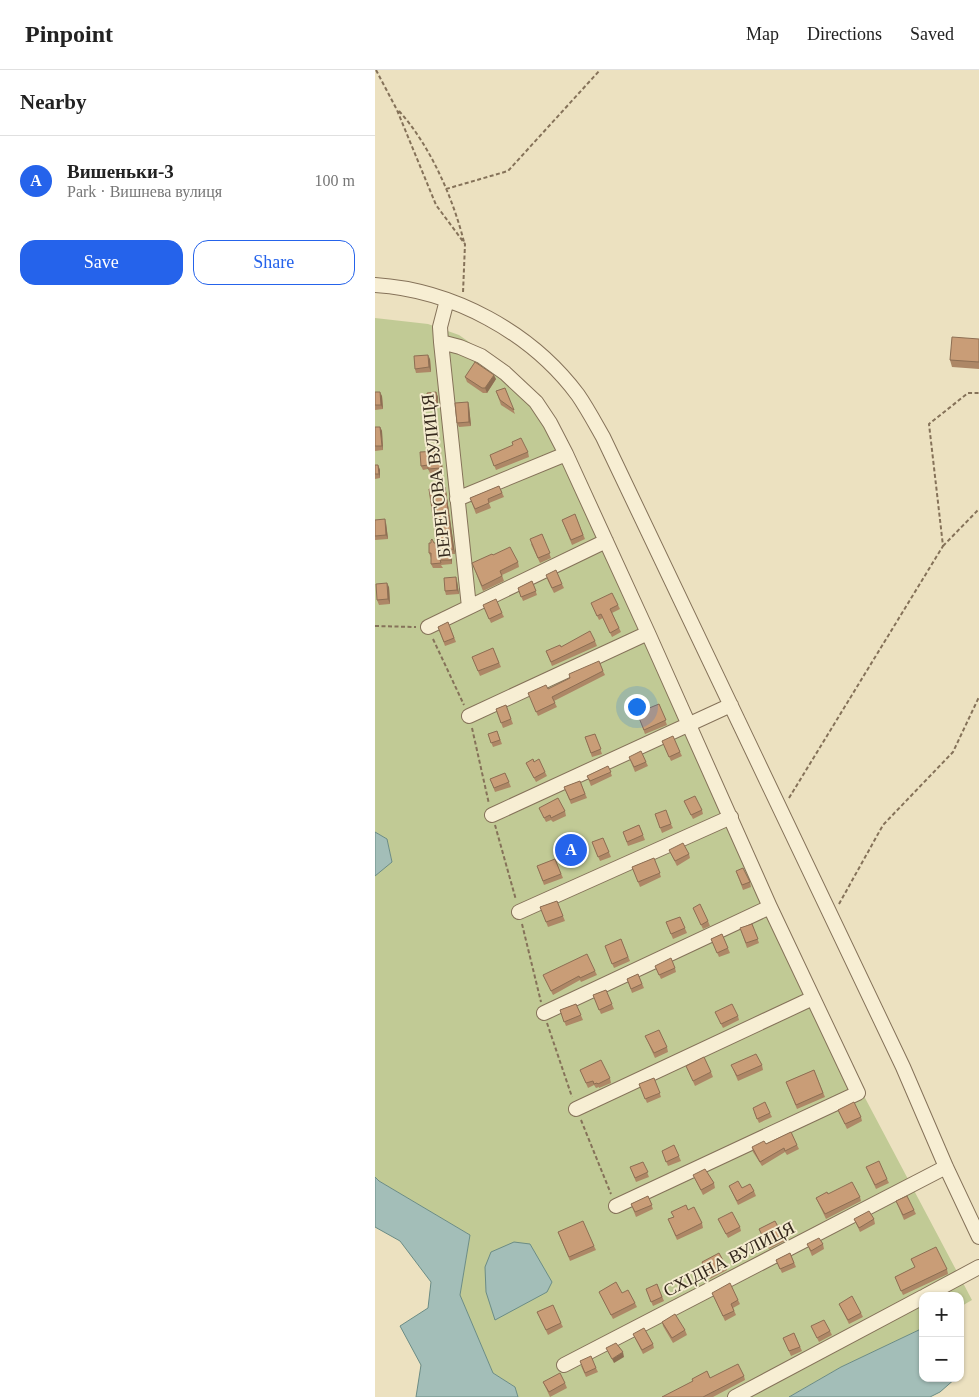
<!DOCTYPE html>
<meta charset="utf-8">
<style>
:root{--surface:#fff;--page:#f2f2f2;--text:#222;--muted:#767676;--line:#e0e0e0;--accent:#2563eb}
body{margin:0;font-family:"Times New Roman",serif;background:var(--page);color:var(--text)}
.controls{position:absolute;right:15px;bottom:15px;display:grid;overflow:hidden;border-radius:10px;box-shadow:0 1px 4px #0004}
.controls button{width:45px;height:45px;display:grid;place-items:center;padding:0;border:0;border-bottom:1px solid var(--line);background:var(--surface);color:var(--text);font:25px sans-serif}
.you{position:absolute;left:261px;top:636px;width:18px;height:18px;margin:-12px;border:4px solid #fff;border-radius:50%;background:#1a73e8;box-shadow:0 0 0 8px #1a73e833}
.badge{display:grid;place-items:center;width:32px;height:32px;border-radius:50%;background:var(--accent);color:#fff;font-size:16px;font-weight:700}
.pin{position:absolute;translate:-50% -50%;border:2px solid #fff;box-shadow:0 1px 5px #0006}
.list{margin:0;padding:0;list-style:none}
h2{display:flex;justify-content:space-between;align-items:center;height:65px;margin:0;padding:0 20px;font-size:21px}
h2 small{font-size:16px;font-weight:400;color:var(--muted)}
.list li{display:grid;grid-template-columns:32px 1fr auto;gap:15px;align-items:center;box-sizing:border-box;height:90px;padding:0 20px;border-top:1px solid var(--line)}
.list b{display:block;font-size:19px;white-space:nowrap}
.list p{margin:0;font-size:16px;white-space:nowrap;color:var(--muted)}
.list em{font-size:16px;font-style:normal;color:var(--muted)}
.actions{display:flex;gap:10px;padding:15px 20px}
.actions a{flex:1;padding:11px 0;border:1px solid var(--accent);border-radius:15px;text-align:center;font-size:18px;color:var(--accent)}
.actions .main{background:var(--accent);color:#fff}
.map{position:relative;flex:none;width:604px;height:1327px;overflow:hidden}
header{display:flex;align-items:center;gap:30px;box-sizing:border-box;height:70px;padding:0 25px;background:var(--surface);border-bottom:1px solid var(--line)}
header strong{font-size:24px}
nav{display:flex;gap:28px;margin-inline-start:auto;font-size:18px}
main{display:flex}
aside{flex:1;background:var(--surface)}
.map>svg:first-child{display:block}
.green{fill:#c1ca95}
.water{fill:#a3beb8;stroke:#6b8c85}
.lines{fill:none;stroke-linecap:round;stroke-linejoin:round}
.minor-casing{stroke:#857259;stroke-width:16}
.path{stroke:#857259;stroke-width:2;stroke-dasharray:4 2.5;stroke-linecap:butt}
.minor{stroke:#f7eed3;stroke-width:14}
.wall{fill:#ad8766}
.shaded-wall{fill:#8d6e53}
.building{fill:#c99d77;stroke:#8d6e53}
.labels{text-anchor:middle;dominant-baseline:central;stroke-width:4;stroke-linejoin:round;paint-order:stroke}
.street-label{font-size:18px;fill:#35291d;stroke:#f4ebcf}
</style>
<header>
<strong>Pinpoint</strong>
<nav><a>Map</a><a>Directions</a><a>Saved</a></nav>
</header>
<main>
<aside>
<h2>Nearby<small></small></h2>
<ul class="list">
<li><span class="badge">A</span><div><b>Вишеньки-3</b><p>Park · Вишнева вулиця</p></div><em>100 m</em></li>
</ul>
<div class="actions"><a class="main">Save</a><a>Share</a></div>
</aside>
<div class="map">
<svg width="604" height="1327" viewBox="0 0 604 1327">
<rect width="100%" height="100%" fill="#ece1c0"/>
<path class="green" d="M0,248L53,254L84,265L130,297L192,373L489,1026L597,1230L585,1237V1226H548V1258L466,1297L414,1327H143L140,1317L118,1303L85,1225L95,1165L4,1111L0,1107V806L17,791L12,769L0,762Z"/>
<path class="water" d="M0,762L12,769L17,792L0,806Z
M0,1107L4,1111L95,1165L85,1225L118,1303L140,1317L143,1327H41L46,1295L25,1256L53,1238L56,1212L25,1171L0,1157Z
M139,1172L155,1174L177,1212L172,1222L120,1250L111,1222L110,1197L116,1182Z
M548,1258V1308H581L565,1322L555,1327H414L466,1297Z"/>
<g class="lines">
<defs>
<path id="minor" d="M0,215C78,220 156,262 203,325C212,338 220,353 228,367L528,997L571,1097L604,1167
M72,230L65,257L66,272L94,537
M66,272L85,277L106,286L130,303L161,332L175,353L191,384L273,563L395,837L483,1023L241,1136
M82,429L191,384
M53,557L231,471
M94,646L273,563
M117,745L356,635
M144,842L356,747
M169,943L395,837
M201,1039L438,928
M550,1226L604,1197
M189,1295L571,1097
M360,1327L548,1227"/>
</defs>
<use href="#minor" class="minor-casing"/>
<path class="path" d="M1,0L22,40L61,135L90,174L88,223
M24,41C55,75 78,128 89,172
M71,119L133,101L225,0
M568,476L604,439
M0,556L41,557
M58,569L89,635
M97,658L114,734
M414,728L568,476L554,354L593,323H604
M120,755L141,830
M464,834L508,755L578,682L604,627
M147,854L166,932
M172,953L197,1027
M206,1050L236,1124"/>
<use href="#minor" class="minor"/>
</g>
<path class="wall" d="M604,269V299L577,297L575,290Z
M55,289L56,302L41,303L40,299Z
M90,307L121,309L112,323H108L92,312Z
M130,318L140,344L126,335L121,321Z
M0,322L7,326L8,339L0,340Z
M61,322L63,327V338H55L53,334Z
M93,332L94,336L96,356L84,357L82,353Z
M0,357H5L7,361L8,380L0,381Z
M153,382L154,387L121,400L115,385Z
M66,385L68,402L55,403L53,399L48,400L46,396Z
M0,395H3L5,400V408L0,409Z
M124,416L129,427L114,433L116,438L101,444L95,428Z
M70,417L71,421L80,484H77V494L66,495L68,498H58L56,494V488L54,483L59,473H62Z
M200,444L210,469L197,475L187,450Z
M0,450L11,453L13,469L0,470Z
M167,464L176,488L165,493L156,474Z
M118,485L143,492L144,497L127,505L129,511L108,521L97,493Z
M172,509L187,514L189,518L179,523Z
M82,511L84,524L71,525L70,521Z
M157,511L162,525L148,531L143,518Z
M14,517L15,534L4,535L2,530Z
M216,533L243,535L245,539L237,543L246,562L237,567L228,548L224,550Z
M108,535L127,543L129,547L116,553Z
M73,552L81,572L70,576L63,557Z
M220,571L222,576L177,596L171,581L186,577Z
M118,578L126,597L105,606L97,587Z
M228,601L230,605L179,631L182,637L163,646L153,623L173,619Z
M284,634L292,655L270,664L262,643Z
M131,635L138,654L128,658L121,639Z
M122,661L127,674L118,677L113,664Z
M220,664L227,684L217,687L210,667Z
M287,671L305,682L307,686L296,691Z
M254,687L271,692L273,696L260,702Z
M159,692L170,702L172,706L161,712L151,693Z
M233,696L237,706L216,716L212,706Z
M130,703L136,717L120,722L115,709Z
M205,711L212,728L196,734L189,717Z
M309,731L327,740L328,744L318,749Z
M164,738L190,741L191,746L178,752L176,750L171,752Z
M280,744L296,754L298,758L287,763Z
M264,755L270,770L253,776L248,762Z
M228,768L236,787L225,791L217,772Z
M294,780L314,784L315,788L302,796Z
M279,788L286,807L265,817L257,797Z
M180,789L188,808L169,815L162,796Z
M361,801L375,812L376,817L368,820Z
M182,831L190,851L173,857L165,837Z
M318,838L333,851L335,856L328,859Z
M305,847L312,863L298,869L291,852Z
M377,854L384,873L372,878L365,858Z
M347,864L355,883L344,887L336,869Z
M246,869L255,891L239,898L230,876Z
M280,896L300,898L301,902L286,909Z
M220,901L222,905L206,912L205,910L178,925L168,905Z
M263,904L269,918L257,923L252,909Z
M231,920L239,939L226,944L218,925Z
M201,934L208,950L191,956L185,940Z
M340,942L363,946L364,950L348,958Z
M270,966L292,977L293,982L280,988Z
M387,995L388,1000L363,1011L358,999Z
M311,996L336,1002L338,1007L320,1016Z
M205,1000L235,1008L236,1013L224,1018V1017L221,1018L219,1015L213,1018Z
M439,1000L450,1027L422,1039L411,1012Z
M279,1008L286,1027L272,1033L264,1014Z
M463,1040L486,1047L487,1051L472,1059Z
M379,1042L395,1043L397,1047L384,1053Z
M299,1075L306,1091L293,1096L287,1081Z
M422,1075L424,1079L412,1085L410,1082L387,1096L378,1082L377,1077Z
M268,1092L274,1107L261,1112L255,1097Z
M491,1097L512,1109L514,1113L501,1119Z
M318,1105L339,1113L340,1118L328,1125Z
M354,1116L367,1118L379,1121L381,1126L363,1135Z
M453,1124L485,1127L486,1131L451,1149L441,1128Z
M273,1126L278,1139L261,1147L256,1134Z
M521,1131L539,1140L541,1144L529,1150Z
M313,1140L327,1153L328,1158L302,1170L293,1149L299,1147L296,1142Z
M343,1149L365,1157L366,1161L353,1168Z
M479,1149H499L500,1154L485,1162Z
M384,1159L408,1166L410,1171L394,1179Z
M183,1162L219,1176L221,1180L195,1191Z
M432,1174H448L449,1179L437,1186Z
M415,1183L421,1197L407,1203L401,1190Z
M536,1189L572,1199L573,1204L528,1225L520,1207L540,1197Z
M327,1192L351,1196L352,1200L335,1209Z
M282,1214L289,1231L278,1236L271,1219Z
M224,1222L260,1233L262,1237L238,1249Z
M337,1223L363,1230L365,1234L358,1238L361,1245L350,1251Z
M464,1234L486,1243L488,1247L474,1254Z
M162,1242L186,1253L188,1257L173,1265Z
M287,1252L310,1260L312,1265L298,1273L288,1256Z
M436,1256L455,1261L457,1265L444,1272Z
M419,1263L427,1281L416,1286L410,1272Z
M258,1264L278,1274L279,1278L268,1284Z
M206,1296L221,1298L223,1302L211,1307Z
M369,1306L370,1310L338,1327H287L335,1308Z
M168,1312L190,1313L192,1318L175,1327Z"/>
<path class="shaded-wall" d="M53,285L55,289L56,302L54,297Z
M119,305L121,309L112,323L110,318Z
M5,322L7,326L8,339L6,335Z
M61,322L63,327V338L62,334Z
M93,332L94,336L96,356L94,352Z
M5,357L7,361L8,380L7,376Z
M65,381L66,385L68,402L66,398Z
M3,395L5,400V408L4,404Z
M70,417L71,421L80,484L78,479Z
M10,449L11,453L13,469L11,465Z
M76,480L77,484V494L76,490Z
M81,507L82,511L84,524L82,520Z
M12,513L14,517L15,534L13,529Z
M248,1282L249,1287L239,1293L237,1289Z"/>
<path class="building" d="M577,267L604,269V292L575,290Z
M53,285L54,297L40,299L39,286Z
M100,292L119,305L110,318H107L90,307Z
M130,318L139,340L125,330L121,321Z
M0,322H5L6,335H0Z
M61,322L62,334H53L52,323Z
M93,332L94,352L82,353L80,333Z
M0,357H5L7,376H0Z
M146,368L153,382L119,396L115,385L138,375L137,372Z
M65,381L66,398L53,399V395L46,396L45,382Z
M0,395H3L4,404H0Z
M124,416L127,423L113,429L114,433L100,439L95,428Z
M70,417L78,479L76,480V490H65L66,493L56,494V483H54V473H56V470L57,469L59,473H62L54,419Z
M200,444L208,465L196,470L187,450Z
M10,449L11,465L0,466V450Z
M167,464L175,483L163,488L155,469Z
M135,477L143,492L125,501L127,506L107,516L97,493L117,484L118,485Z
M181,500L187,514L177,518L171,505Z
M81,507L82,520L70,521L69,508Z
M157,511L161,521L146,527L143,518Z
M12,513L13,529L2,530L1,514Z
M237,523L243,535L235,539L244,558L235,563L226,544L222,546L216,533Z
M121,529L127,543L114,549L108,535Z
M73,552L79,568L69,572L63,557Z
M215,561L220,571L176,592L171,581L185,575L186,577Z
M118,578L124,593L103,601L97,587Z
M224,591L228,601L177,627L180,633L161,642L153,623L171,615L173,619L195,608L194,604Z
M284,634L291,650L269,660L262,643Z
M131,635L136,649L126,653L121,639Z
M122,661L125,670L116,673L113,664Z
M220,664L226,679L216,683L210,667Z
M298,666L305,682L294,687L287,671Z
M266,681L271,692L259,697L254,687Z
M158,689L159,692L164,689L170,702L159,708L151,693Z
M233,696L236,702L215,711L212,706Z
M130,703L134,712L119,718L115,709Z
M205,711L210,724L195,730L189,717Z
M320,726L327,740L316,745L309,731Z
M183,728L190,741L176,748L175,745L169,748L164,738Z
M291,740L296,754L285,758L280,744Z
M264,755L268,765L252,772L248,762Z
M228,768L234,782L223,787L217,772Z
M308,773L314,784L300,791L294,780Z
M279,788L285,803L263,812L257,797Z
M180,789L186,804L168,811L162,796Z
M368,798L375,812L367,815L361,801Z
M182,831L188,846L171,852L165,837Z
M325,834L333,851L326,855L318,838Z
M305,847L310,858L296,864L291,852Z
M377,854L383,869L371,873L365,858Z
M347,864L353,878L342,883L336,869Z
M246,869L253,887L237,894L230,876Z
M212,884L220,901L205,908L204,906L176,921L168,905Z
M296,888L300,898L284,905L280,896Z
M263,904L267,914L256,919L252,909Z
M231,920L237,934L224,940L218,925Z
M201,934L206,945L189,952L185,940Z
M357,934L363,946L346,954L340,942Z
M284,960L292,977L279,983L270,966Z
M381,984L387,995L362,1006L356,995Z
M329,987L336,1002L318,1011L311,996Z
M226,990L235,1008L223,1014L222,1013L219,1014L218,1011L211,1013L205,1000Z
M439,1000L448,1023L421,1035L411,1012Z
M279,1008L285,1023L270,1029L264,1014Z
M390,1032L395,1043L382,1049L378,1038Z
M479,1032L486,1047L470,1054L463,1040Z
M416,1062L422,1075L410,1081L409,1078L385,1092L377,1077L389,1071L391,1074Z
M299,1075L304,1086L291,1092L287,1081Z
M504,1091L512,1109L500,1115L491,1097Z
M268,1092L273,1102L260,1108L255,1097Z
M330,1099L339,1113L326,1120L318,1105Z
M363,1111L367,1118L375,1114L379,1121L362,1131L354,1116Z
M477,1112L485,1127L450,1144L441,1128L452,1122L453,1124Z
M273,1126L277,1135L260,1142L256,1134Z
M532,1126L539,1140L528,1145L521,1131Z
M311,1135L313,1140L319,1137L327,1153L301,1166L293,1149L299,1147L296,1142Z
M494,1141L499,1149L484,1158L479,1149Z
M357,1142L365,1157L351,1164L343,1149Z
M208,1151L219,1176L194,1187L183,1162Z
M400,1151L408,1166L392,1175L384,1159Z
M444,1168L448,1174L436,1181L432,1174Z
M561,1177L572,1199L526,1221L520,1207L540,1197L536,1189Z
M344,1183L351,1196L333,1205L327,1192Z
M415,1183L419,1193L405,1199L401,1190Z
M241,1212L247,1223L253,1220L260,1233L236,1245L224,1222Z
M355,1213L363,1230L356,1234L359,1241L348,1246L337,1223Z
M282,1214L287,1227L276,1232L271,1219Z
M477,1226L486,1243L473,1250L464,1234Z
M178,1235L186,1253L171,1260L162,1242Z
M300,1244L310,1260L297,1268L287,1252Z
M449,1250L455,1261L442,1268L436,1256Z
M269,1258L278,1274L267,1280L258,1264Z
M419,1263L425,1277L414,1281L408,1268Z
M241,1273L248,1282L237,1289L231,1278Z
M216,1286L221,1298L210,1303L205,1291Z
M363,1294L369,1306L328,1327H287L318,1311L317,1309L332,1301L335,1308Z
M185,1303L190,1313L174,1322L168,1312Z"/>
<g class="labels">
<g class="street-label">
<text transform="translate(61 406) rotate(-96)">БЕРЕГОВА ВУЛИЦЯ</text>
<text transform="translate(354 1189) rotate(-27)">СХІДНА ВУЛИЦЯ</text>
</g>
</g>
</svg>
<div class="controls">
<button>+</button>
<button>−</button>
</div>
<div class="you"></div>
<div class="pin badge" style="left:196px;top:780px">A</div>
</div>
</main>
